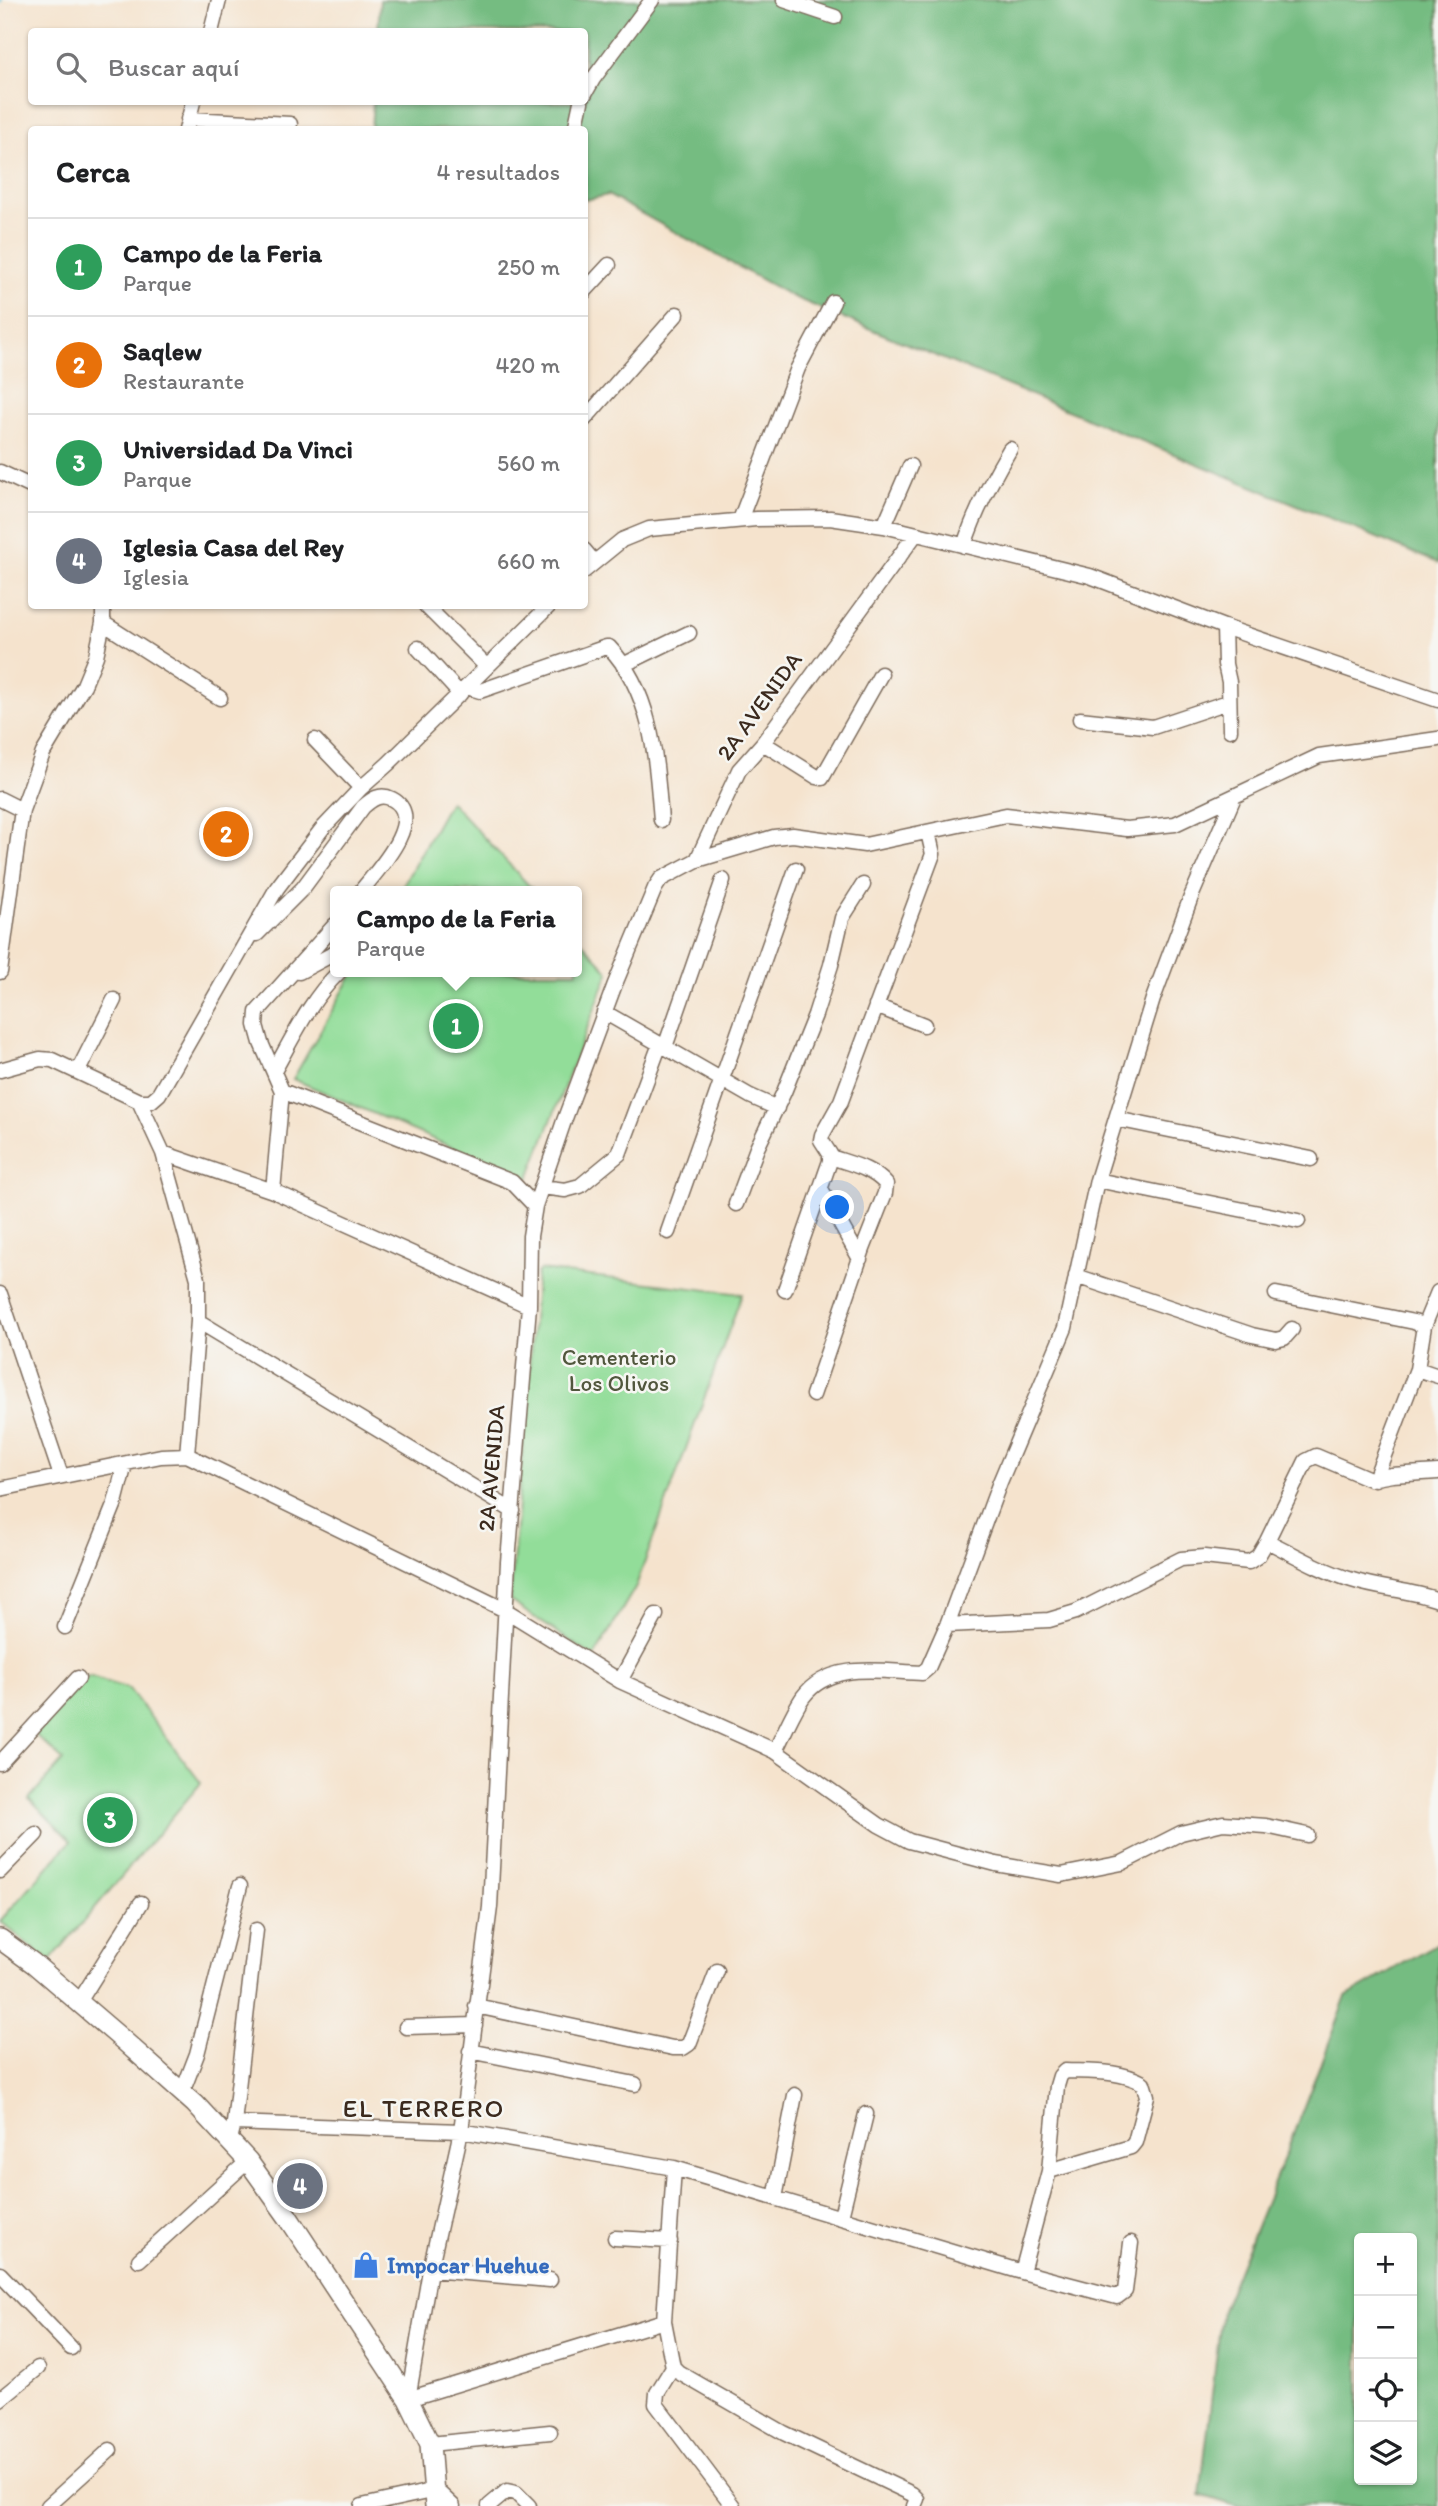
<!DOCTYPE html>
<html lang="es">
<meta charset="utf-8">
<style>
:root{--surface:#fff;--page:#f6f6f6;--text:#202124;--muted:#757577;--line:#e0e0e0;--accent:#d1495b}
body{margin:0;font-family:Itim,sans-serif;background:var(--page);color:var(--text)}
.controls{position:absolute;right:21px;bottom:21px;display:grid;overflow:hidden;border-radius:7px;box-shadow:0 2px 5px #0004}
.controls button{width:63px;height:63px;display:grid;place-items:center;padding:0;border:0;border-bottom:2px solid var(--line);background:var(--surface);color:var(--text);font:35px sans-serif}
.you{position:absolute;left:838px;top:1208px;width:24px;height:24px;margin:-18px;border:5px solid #fff;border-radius:50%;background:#1a73e8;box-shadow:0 0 0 10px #1a73e833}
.badge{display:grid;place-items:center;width:46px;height:46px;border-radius:50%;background:var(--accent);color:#fff;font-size:23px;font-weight:700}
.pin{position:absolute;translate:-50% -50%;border:4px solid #fff;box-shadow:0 2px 7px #0006}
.popup{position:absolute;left:330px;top:886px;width:252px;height:91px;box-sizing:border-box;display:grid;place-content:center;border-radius:7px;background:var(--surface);filter:drop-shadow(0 2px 5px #0005);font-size:23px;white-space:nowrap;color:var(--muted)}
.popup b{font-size:26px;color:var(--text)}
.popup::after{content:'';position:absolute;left:50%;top:100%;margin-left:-14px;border:14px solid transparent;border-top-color:var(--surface)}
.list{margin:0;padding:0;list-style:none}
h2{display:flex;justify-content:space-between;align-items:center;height:91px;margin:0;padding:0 28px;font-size:30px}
h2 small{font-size:23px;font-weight:400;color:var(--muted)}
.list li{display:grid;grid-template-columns:46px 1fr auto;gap:21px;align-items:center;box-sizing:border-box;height:98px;padding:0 28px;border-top:2px solid var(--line)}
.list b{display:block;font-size:26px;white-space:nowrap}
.list p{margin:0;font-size:23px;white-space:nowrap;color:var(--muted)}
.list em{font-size:23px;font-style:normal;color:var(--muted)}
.icon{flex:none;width:38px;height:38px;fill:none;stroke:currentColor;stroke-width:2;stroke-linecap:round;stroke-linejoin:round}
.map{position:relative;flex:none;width:1438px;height:2506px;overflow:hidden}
.search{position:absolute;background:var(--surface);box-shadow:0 2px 5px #0004;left:28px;top:28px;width:560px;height:77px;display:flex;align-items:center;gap:18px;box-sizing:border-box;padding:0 24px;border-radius:7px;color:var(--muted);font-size:26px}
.panel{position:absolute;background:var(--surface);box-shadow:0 2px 5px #0004;left:28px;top:126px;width:560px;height:483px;border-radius:7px}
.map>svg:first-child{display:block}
.green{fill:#92dd99;stroke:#66845c;stroke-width:2}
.forest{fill:#75bc81;stroke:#587350;stroke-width:2;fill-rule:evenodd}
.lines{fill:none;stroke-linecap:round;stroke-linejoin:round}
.stream{stroke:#55bdd2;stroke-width:3.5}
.street-casing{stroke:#7c6b5b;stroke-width:17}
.secondary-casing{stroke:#7c6b5b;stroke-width:22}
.street{stroke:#fff;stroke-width:14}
.secondary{stroke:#fff;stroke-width:19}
.labels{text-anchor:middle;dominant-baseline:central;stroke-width:5;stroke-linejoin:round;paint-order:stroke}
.street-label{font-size:23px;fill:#3b2a1e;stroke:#f6f6f2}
.park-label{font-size:23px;fill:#51573d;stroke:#f6f6f2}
.shop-label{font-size:23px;font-weight:bold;fill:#366cbe;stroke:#f6f6f2;text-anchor:start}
.quarter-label{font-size:26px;letter-spacing:2px;fill:#3b2a1e;stroke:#f6f6f2}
</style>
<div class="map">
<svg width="1438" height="2506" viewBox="0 0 1438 2506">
<rect width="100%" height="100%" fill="#f6f6f2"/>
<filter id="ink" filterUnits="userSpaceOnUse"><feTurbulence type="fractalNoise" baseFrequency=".0143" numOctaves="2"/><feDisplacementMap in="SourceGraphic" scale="14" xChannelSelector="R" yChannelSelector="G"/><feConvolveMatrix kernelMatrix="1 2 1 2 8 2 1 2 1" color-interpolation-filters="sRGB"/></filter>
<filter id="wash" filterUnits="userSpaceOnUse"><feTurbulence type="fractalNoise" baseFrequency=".00686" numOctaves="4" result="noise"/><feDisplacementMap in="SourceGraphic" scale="28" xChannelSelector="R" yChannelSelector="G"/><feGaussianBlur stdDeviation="1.57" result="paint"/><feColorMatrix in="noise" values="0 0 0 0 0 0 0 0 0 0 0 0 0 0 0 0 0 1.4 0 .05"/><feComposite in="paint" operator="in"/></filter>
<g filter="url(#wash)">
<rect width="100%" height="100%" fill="#f5e3cd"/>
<path class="green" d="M450,801L534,891H400Z
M577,937L609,972L528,1180L293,1079L354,972H577Z
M540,1270L742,1294L636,1586L594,1657L510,1601L537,1273Z
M88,1676L129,1689L201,1783L49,1962L0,1921L71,1841L29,1799L63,1760L34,1734Z"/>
<path class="forest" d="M380,0H1438V563L793,297L608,195L585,200L584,130L371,129L373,102H584V32L378,31Z
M1438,1943V2506H1236L1200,2495L1222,2310L1286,2153L1346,1997ZM1359,2238H1412V2480H1359Z"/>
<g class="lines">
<path class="stream" d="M0,2L1,0"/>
</g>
</g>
<g filter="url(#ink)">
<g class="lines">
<defs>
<path id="street" d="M784,0L835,17
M211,32L219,0
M584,95L593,79L652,0
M188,119L290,124
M186,130L193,102
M575,130L581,102
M584,292L609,265
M584,420L677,314
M0,472L32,487
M740,520L798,368L833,302
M884,526L910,466
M964,546C975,511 991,481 1010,449
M584,550L594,562
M584,571L622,540L649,529L756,519L830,518L884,526L1090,576L1224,627L1438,700
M426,606L487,667
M103,623L220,698
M1224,627L1225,664L1229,682L1230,730
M418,648L460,694
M623,665L689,633
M467,687L480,691L606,647H609C653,693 656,761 661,820
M1080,719L1153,727L1228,702
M315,740L361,788
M763,743L817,777L822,778L881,674
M0,799L22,810
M697,860L739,770L763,743L915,535
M257,934L303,888L363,807C372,799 380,793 392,799C428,818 375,873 361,891
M0,972L22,810L43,753L84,685L96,656L103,623V606
M299,972L335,953
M876,1006L924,1025
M604,1012L750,1096L777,1108
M665,1047L723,880
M0,1070L40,1059L52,1060L139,1101H151L159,1094L277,888L322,829L361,788L388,764L549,606
M78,1071L114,1000
M274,1071C293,1037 311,999 339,972
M282,1091L512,1182L535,1206
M139,1101L163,1153L198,1279V1321L187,1455
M1116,1119L1311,1159
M163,1153L273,1191L529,1306
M1097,1180L1298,1221
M542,1187L565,1190L580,1186L619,1154L660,1044
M821,1189L860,1259
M273,1191L282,1091L261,1043L256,1025L257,1012L335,925
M736,1204L757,1148L784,1092L815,1015L831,965L842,918L863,885
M668,1232L796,869
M1076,1276L1252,1335L1276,1340L1284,1338L1292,1329
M785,1290L830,1161V1154L821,1140L822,1135L841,1101L933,854L928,832
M0,1294L61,1476
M1276,1294L1414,1322L1424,1326
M198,1321L513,1511
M1417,1369L1438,1376
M813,1395L863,1249L885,1193L886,1184C872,1168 851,1164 831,1157
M1375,1479L1417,1369L1424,1326L1438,1292
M0,1489L161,1456L187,1455L505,1610L620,1681L775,1751L879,1825L909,1841L996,1864L1061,1875L1122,1863L1181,1833L1223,1823L1266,1826L1307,1835
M1267,1541C1295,1555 1322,1571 1352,1580C1380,1589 1410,1590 1438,1600
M947,1625L1049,1620L1076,1612L1181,1559L1204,1557L1249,1562L1258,1556L1267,1541L1306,1461L1316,1456L1370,1479L1392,1475L1438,1472
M65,1627L115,1503L125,1464
M620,1681L656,1615
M775,1751C784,1734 792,1713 803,1697C830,1660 883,1672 922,1673L928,1668L947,1625L1000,1482L1065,1328L1097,1180L1153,999L1191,897L1234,797
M0,1763L78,1678
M0,1871L36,1834
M79,2002L141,1903
M476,2006L673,2048H683L689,2044L717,1971
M406,2027L475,2025
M470,2051L635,2084
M182,2093L197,2054L240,1886
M234,2123L256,1930
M230,2140L234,2123L461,2131L674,2168L1022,2272L1117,2297L1125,2291L1131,2243
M674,2168L664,2321L673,2367L678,2372L784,2433L912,2494L917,2499L914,2506
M775,2198L795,2095
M841,2216L866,2114
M615,2238L670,2241
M139,2260L248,2161
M430,2270L550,2280
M1022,2272L1049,2171L1131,2147L1135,2142L1147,2096L1143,2083C1119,2070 1092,2072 1065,2071L1060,2076L1057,2086L1049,2171
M0,2274L71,2348
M664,2321L408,2399L430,2270L461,2131L490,1907L508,1562L529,1306L530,1236L535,1206L564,1121L615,984L655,888L661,879L697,860L774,837L793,835L865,845L1006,815L1127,829L1175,824L1319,756L1438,739
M673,2367L657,2393L656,2404L733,2506
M0,2399L38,2368
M430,2444L550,2432
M48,2506L110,2450
M362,2506L436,2490L453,2506
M489,2506L507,2491L516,2493L529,2506"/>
<path id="secondary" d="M0,1939L33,1963L123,2040L195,2104L248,2161L288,2217L408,2399L430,2444L435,2506"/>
</defs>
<use href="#street" class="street-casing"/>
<use href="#secondary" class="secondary-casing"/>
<use href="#street" class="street"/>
<use href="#secondary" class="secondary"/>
</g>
</g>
<defs>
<symbol id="shop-bare" viewBox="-9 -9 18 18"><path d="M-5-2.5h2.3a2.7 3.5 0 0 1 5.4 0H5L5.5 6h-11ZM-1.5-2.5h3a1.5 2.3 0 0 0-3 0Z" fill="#3f7fe0" stroke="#f6f6f2" stroke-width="2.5" paint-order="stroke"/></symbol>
</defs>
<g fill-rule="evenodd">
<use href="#shop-bare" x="347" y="2246" width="38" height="38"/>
</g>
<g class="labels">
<g class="street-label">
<text transform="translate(759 706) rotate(-54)">2A AVENIDA</text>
<text transform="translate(491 1468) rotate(-85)">2A AVENIDA</text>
</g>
<g class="park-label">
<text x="619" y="1357">Cementerio<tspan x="619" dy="26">Los Olivos</tspan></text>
</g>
<g class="shop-label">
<text x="387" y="2265">Impocar Huehue</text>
</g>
<g class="quarter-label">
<text x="424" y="2108">EL TERRERO</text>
</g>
</g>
</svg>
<div class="controls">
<button>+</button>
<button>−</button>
<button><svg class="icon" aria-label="locate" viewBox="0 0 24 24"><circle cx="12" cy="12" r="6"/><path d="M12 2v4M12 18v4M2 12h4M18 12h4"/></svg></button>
<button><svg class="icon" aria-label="layers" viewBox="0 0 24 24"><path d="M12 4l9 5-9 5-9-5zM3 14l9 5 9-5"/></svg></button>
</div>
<div class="you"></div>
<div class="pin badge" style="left:456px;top:1026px;background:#2e9e5b">1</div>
<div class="popup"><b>Campo de la Feria</b>Parque</div>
<div class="pin badge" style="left:226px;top:834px;background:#e8710a">2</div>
<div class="pin badge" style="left:110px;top:1820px;background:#2e9e5b">3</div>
<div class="pin badge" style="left:300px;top:2186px;background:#6b7280">4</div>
<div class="search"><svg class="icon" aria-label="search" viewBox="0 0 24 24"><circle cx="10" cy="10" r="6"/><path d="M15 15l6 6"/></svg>Buscar aquí</div>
<section class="panel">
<h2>Cerca<small>4 resultados</small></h2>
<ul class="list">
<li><span class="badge" style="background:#2e9e5b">1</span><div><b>Campo de la Feria</b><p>Parque</p></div><em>250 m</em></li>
<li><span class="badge" style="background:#e8710a">2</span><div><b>Saqlew</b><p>Restaurante</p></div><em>420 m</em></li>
<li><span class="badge" style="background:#2e9e5b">3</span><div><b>Universidad Da Vinci</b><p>Parque</p></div><em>560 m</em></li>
<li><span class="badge" style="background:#6b7280">4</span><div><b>Iglesia Casa del Rey</b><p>Iglesia</p></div><em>660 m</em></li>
</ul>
</section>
</div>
